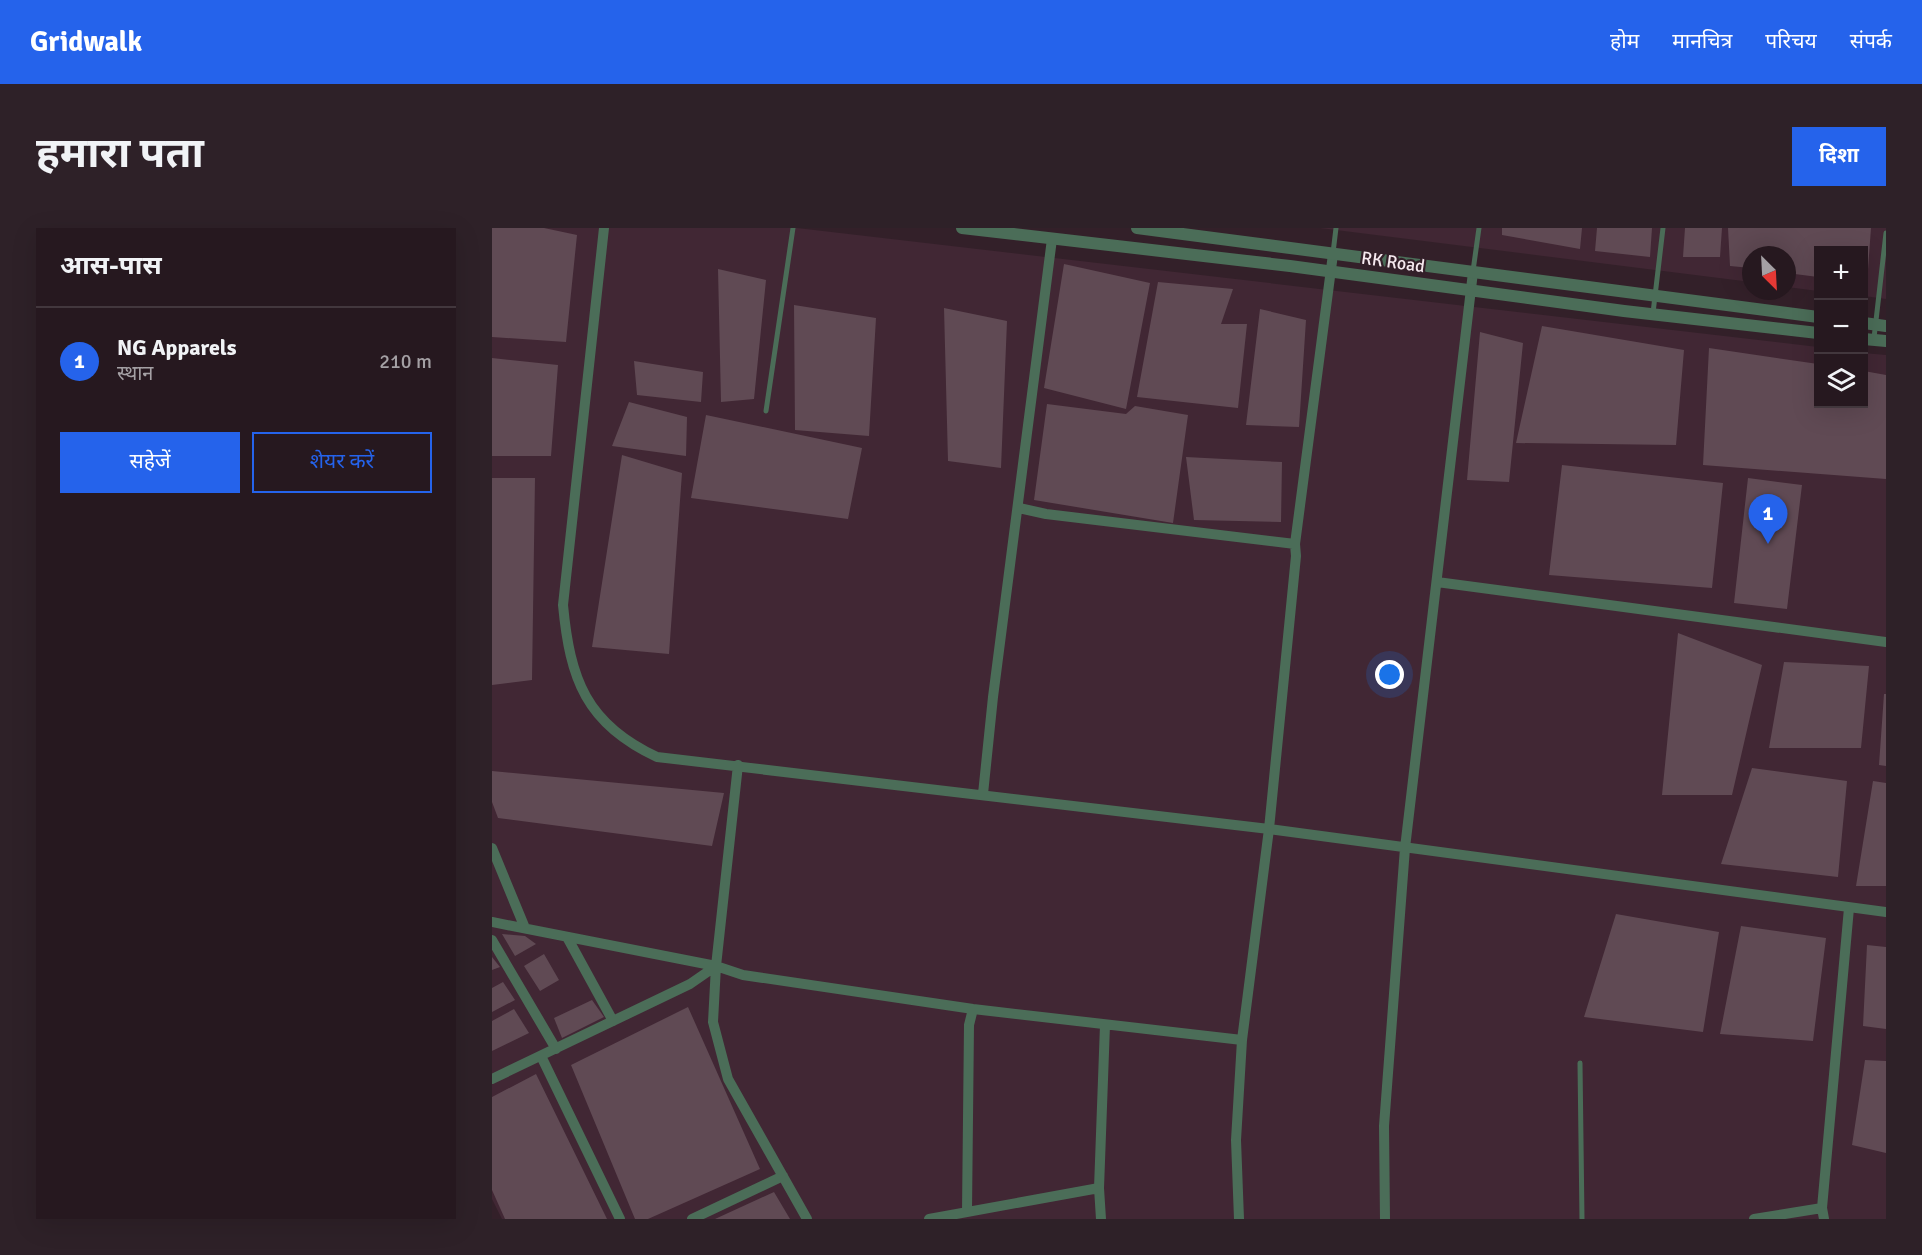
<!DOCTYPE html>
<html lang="hi">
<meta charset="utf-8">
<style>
:root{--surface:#26181f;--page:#2e2128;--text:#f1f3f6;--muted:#a4a0a4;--line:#42373d;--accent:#2563eb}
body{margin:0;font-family:Signika,"Noto Sans Devanagari",sans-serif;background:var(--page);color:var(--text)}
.controls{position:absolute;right:18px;top:18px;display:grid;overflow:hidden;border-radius:0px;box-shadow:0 6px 24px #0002}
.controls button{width:54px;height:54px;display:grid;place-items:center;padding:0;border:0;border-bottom:2px solid var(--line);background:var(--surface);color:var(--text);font:30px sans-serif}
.compass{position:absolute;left:1250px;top:18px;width:54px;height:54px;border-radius:50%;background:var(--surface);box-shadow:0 6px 24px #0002;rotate:156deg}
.you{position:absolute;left:898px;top:447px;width:21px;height:21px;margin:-15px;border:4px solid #fff;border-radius:50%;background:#1a73e8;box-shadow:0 0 0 9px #1a73e833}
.badge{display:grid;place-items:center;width:39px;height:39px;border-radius:50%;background:var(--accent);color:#fff;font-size:20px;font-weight:700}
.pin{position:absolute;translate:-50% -50px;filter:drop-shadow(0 2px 3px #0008)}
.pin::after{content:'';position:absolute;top:32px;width:21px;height:18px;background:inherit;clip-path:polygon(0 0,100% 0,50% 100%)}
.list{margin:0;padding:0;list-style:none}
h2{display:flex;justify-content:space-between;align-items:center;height:78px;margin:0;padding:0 24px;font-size:26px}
h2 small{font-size:20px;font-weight:400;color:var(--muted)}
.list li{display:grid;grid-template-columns:39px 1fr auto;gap:18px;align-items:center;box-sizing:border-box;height:108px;padding:0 24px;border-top:2px solid var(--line)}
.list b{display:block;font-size:22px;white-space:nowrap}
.list p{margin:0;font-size:20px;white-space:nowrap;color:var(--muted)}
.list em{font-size:20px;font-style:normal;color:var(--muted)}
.actions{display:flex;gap:12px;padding:18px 24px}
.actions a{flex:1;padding:14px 0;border:2px solid var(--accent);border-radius:0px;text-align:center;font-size:21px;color:var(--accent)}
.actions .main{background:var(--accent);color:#fff}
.icon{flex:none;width:33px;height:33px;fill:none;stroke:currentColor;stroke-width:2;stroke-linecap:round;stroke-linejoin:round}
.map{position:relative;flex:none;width:1394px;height:991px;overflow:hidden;border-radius:0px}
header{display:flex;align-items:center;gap:36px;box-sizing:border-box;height:84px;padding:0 30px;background:var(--accent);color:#fff}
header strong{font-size:28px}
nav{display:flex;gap:33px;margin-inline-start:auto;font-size:21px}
.intro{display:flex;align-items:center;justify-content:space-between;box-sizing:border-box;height:144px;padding:0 36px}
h1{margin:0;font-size:42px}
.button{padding:15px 27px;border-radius:0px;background:var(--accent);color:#fff;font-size:21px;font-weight:700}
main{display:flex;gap:36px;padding:0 36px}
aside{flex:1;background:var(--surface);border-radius:0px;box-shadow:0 6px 24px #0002}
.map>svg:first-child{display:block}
.built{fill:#412734}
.building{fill:#604a54}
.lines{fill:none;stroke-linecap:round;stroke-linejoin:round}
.service{stroke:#4b6d58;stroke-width:5}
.minor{stroke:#4b6d58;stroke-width:10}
.tertiary{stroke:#4b6d58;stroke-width:12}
.labels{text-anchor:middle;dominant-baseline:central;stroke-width:4.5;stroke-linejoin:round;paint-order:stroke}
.street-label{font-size:18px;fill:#f6e9ef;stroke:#332029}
</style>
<header>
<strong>Gridwalk</strong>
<nav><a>होम</a><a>मानचित्र</a><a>परिचय</a><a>संपर्क</a></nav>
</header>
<div class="intro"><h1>हमारा पता</h1><a class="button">दिशा</a></div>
<main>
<aside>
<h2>आस-पास<small></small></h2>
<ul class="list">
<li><span class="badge">1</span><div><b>NG Apparels</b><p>स्थान</p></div><em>210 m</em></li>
</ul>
<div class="actions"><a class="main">सहेजें</a><a>शेयर करें</a></div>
</aside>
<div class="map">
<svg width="1394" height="991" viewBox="0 0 1394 991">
<rect width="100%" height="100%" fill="#332029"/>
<path class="built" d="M0,0H305L1326,119V176H1372V125L1394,127V991H10L0,971Z
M828,0H1394V71L1372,68V22H1326V63L1295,59V27H1259V54Z"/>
<path class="building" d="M0,0H52L85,7L74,114L0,109Z
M1010,0H1090L1088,21L1010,7Z
M1105,0H1160L1158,29L1103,23Z
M1193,0H1230L1228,29H1191Z
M1236,0H1379L1375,55H1372V22H1326V49L1295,45V27H1259V40L1238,38Z
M572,36L658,55L634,181L552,160Z
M226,41L274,52L262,171L229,174Z
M666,54L741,61L729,96H755L746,180L645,169Z
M302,77L384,90L377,208L303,202Z
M452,80L515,93L509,240L456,233Z
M768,81L814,92L807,199L754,197Z
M1050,98L1192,122L1184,217L1024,215Z
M988,104L1031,115L1017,254L975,252Z
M1217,120L1326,136V176H1372V143L1394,147V251L1211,237Z
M0,130L66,137L59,228H0Z
M142,133L211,144L209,174L145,167Z
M137,174L195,189L194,228L120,218Z
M555,176L634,186L643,178L696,187L681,295L542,272Z
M214,187L370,220L356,291L199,270Z
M130,227L190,245L177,426L100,419Z
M694,229L790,234L789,294L702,292Z
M1070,237L1231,255L1220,360L1057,347Z
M0,250H43L40,452L0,457Z
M1256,250L1310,257L1295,381L1242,375Z
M1186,405L1270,437L1240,567H1170Z
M1292,434L1377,438L1369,520H1277Z
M1392,466H1394V538L1387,537Z
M1260,540L1355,553L1346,649L1229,636Z
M0,543L232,565L220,618L6,590L0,574Z
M1381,553L1394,555V658H1364Z
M1124,686L1227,704L1211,804L1092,789Z
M1249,698L1334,710L1321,813L1228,806Z
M10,706L33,708L44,716L23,728Z
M1375,717L1394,719V801L1371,798Z
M52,726L67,752L48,763L32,738Z
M0,729L8,739L0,742Z
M11,754L23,772L0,784V760Z
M100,772L112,789L70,810L62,790Z
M196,779L268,941L156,991H143L79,837Z
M22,781L37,805L0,823V793Z
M1373,832L1394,833V925L1360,917Z
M44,846L115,991H13L0,962V869Z
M282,964L298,991H223Z"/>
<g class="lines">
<path class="service" d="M841,25L844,0
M981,43L987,0
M1161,85L1171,0
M1382,110L1394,5
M274,183L301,0
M1088,835L1090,991"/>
<path class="minor" d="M112,0L71,377C78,451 94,496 165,529L777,601L1394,684
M527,280L554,286L803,316
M945,354L1394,414
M246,537L224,738L221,794L236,851L315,991
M491,566L501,469L560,11
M0,620L33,700
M0,694L224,738L251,747L481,781L750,812
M75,709L121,793
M0,712L64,821
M49,828L128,991
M0,851L198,756L224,738
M475,983L477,797L481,781
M200,991L291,948
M437,991L607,960
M609,991L607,960L613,797
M747,991L744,912L750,812L777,601L804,328L803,316L841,26
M893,991L892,898L913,620L981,44
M1262,991L1330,980
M1332,991L1330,980L1357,680"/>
<path class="tertiary" d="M470,0L798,38L1132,83L1326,105
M645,0L1326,89
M1372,95L1394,98
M1372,111L1394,113"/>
</g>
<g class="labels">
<g class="street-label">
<text transform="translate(901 34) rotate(8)">RK Road</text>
</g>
</g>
</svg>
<div class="controls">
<button>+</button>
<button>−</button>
<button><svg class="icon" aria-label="layers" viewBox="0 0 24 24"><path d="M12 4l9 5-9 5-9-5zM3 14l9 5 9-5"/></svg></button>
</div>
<svg class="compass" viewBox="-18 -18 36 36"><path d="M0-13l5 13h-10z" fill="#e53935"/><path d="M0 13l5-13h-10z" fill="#a4a0a4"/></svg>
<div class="you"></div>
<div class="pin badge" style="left:1276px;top:316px">1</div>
</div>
</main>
